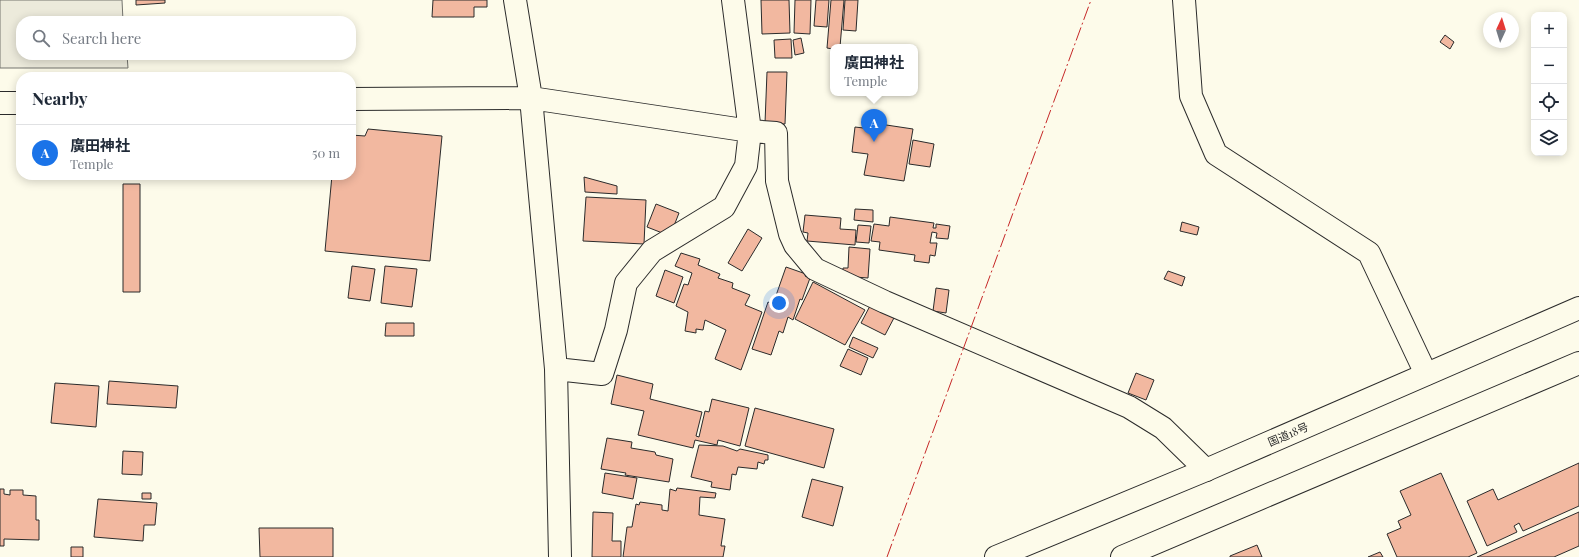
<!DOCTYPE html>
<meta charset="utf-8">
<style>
:root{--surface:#fff;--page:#f2f2f3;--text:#1f2937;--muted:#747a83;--line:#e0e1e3;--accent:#1a73e8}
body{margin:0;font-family:"Playfair Display","Noto Sans JP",serif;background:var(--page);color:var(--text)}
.controls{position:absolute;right:12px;top:12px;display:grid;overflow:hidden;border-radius:8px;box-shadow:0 2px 10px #0003}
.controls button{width:36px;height:36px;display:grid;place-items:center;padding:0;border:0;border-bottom:1px solid var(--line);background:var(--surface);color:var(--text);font:20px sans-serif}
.compass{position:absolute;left:1483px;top:12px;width:36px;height:36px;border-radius:50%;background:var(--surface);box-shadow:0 2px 10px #0003;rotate:4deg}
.you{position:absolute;left:779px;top:303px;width:14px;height:14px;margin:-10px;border:3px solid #fff;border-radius:50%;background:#1a73e8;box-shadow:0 0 0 6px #1a73e833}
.badge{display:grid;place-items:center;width:26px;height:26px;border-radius:50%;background:var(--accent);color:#fff;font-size:13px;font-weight:700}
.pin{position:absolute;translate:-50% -33px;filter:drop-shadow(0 1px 2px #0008)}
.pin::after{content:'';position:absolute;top:21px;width:14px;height:12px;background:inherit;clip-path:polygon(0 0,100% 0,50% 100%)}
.popup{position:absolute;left:830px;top:44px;width:88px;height:52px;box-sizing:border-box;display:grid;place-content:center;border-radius:8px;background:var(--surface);filter:drop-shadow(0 1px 3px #0005);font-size:13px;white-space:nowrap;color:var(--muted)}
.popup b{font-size:15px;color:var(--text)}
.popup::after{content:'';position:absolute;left:50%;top:100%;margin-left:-8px;border:8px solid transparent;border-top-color:var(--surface)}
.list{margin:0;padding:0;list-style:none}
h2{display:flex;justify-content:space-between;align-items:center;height:52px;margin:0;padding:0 16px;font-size:17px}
h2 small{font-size:13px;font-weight:400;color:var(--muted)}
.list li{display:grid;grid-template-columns:26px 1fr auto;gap:12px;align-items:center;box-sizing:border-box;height:56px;padding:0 16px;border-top:1px solid var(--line)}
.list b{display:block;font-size:15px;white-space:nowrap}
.list p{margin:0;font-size:13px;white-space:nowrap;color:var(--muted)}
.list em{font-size:13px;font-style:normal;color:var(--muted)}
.icon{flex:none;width:22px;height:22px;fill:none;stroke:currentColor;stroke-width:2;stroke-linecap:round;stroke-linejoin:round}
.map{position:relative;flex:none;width:1579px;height:557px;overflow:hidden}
.search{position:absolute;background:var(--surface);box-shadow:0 2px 10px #0003;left:16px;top:16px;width:340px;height:44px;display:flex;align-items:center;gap:10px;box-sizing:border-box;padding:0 14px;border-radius:16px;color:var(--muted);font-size:15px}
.panel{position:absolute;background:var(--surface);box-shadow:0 2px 10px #0003;left:16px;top:72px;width:340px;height:108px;border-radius:16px}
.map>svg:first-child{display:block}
.parking{fill:#eceadb;stroke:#74746e}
.building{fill:#f2b8a0;stroke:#2b2b2b}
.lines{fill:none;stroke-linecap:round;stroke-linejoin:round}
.minor-casing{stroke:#2b2b2b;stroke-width:24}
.highway-casing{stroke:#2b2b2b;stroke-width:24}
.minor{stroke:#fdfbea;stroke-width:22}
.highway{stroke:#fdfbea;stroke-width:22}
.power{stroke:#c62828;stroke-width:1;stroke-dasharray:14 3 2 3;stroke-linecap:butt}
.labels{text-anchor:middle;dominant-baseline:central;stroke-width:3;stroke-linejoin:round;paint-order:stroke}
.street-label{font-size:11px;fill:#2b2b2b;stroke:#fdfbea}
</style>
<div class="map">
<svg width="1579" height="557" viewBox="0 0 1579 557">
<rect width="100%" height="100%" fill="#fdfbea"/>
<path class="parking" d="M0,0H122L123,21H21V55H127L128,68H0Z"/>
<path class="building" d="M136,0H165V3L136,5Z
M433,0H487V7H474V17H432Z
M761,0H789L790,33L762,34Z
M795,0H811L810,34L794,33Z
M816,0H829L827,27L814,26Z
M831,0H844L840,47H833V49L827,48Z
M845,0H858L856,31L843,30Z
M1445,35L1454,42L1450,49L1440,42Z
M801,38L804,53L795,55L793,40Z
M791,39L792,58H775L774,40Z
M767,72H787L785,124L765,123Z
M873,123L913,129L904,181L864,175L868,154L852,152L855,127L872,129Z
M368,129L442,136L430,261L325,251L332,175H351V135L365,136Z
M913,140L934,144L930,167L909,164Z
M584,177L617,186V194L585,192Z
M123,184H140V292H123Z
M586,197L646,200L644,244L583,241Z
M656,204L679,213L670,236L647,227Z
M855,209L873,210V222L854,220Z
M805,215L841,218L840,229L856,230L855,245L807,241L808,233L803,232Z
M890,217L934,223L933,228H936V224L950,226L948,239L936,238L937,233L932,232L930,243H937L935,256L930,255L929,263L914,261L915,255L879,250L880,242L871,241L874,224L889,226Z
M1182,222L1199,227L1197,235L1180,231Z
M858,225L871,226L869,243L856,242Z
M748,229L762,238L742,271L728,263Z
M849,247L870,249L868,278L842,276L843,268H848Z
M681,253L700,259L698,265L720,274L718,278L733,283L732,288L750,295L745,305L762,312L741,370L715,359L726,330L705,320L703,330L696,329V333L685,331L688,312L676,306L684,284L688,285L692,273L675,266Z
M352,266L375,269L370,301L348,298Z
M385,266L417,269L412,307L381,303Z
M786,267L806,274L805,276L810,278L802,300L800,299L793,320L788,317L783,333L779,331L771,355L752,349L768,302L773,304Z
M665,270L683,277L674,303L656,296Z
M1168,271L1185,277L1182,286L1164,279Z
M813,282L865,310L845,345L795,319Z
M936,288L949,290L946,313L933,311Z
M871,304L895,316L885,335L861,323Z
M386,323H414V336H385Z
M853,337L878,348L873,358L849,347Z
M848,349L868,358L861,375L840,366Z
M1136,373L1154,380L1146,400L1128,393Z
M617,375L653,384L650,399L702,412L696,436L699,437L705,411L709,412L712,399L749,408L740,446L718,440L717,445L695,440L693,448L638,435L644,411L611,404Z
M109,381L178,386L176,408L107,404Z
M55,383L99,386L96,427L51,423Z
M755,408L834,429L824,468L745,446Z
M607,438L632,442L631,448L655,452L656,455L673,459L669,482L625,475L626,473L601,469Z
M699,445L723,446L737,451L740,449L768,455V460H765L764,464L758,462L757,469L738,467L736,475L732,474L730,490L711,487L712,482L691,477Z
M123,451L143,452L142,475L122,474Z
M1579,463V506L1523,531L1519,523L1514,526L1517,532L1487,546L1467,501L1493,489L1498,500Z
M605,473L637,478L633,499L602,493Z
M1441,473L1477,553L1468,557H1397L1387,534L1401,528L1398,521L1411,515L1400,491Z
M812,479L843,487L833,526L802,517Z
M677,488L716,493L715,498L700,497L699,515L725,519L721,546H725L723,557H623L627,527H632L636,504L639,505L640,502L662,505V510L668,511L670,489L676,491Z
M0,489H4V494L10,495V490H23V495L36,496V520H39V540L4,539V546H0Z
M142,493H151V499H142Z
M98,499L157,503L155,525H144L143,541L94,537Z
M593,512L613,513L612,541H621V557H592Z
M1579,512V546L1554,557H1477Z
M259,528H333V557H260Z
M1257,545L1262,557H1230V556Z
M71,547H83V557H71Z
M1380,552L1383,557H1368Z"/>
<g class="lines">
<defs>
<path id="minor" d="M515,0L531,98L556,369L560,557
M1184,0L1191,96L1216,154L1369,253L1426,374
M351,99L531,98L750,131L776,133L777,181L790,234L795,245L815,269L885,302L1129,407L1163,428L1206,470
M0,103H21
M556,369L602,374L616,330L626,283L652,251L724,207L746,166L750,131L733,0"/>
<path id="highway" d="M996,557L1206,470L1579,308
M1122,557L1579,363"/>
</defs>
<use href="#minor" class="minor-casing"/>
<use href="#highway" class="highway-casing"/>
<use href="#minor" class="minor"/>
<use href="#highway" class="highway"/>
<path class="power" d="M887,557L1091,0"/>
</g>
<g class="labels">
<g class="street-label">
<text transform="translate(1288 434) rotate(-23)">国道18号</text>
</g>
</g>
</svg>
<div class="controls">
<button>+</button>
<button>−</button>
<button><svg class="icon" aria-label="locate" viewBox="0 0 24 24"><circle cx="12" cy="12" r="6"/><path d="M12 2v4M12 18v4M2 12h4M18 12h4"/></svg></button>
<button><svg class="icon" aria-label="layers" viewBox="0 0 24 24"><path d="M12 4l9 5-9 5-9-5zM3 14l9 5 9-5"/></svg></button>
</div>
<svg class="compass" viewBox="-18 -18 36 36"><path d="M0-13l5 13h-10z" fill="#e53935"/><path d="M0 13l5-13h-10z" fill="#747a83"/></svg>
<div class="you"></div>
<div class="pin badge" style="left:874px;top:142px">A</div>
<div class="popup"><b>廣田神社</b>Temple</div>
<div class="search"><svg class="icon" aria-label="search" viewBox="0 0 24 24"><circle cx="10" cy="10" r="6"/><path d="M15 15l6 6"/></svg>Search here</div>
<section class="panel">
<h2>Nearby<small></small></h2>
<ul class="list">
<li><span class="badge">A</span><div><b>廣田神社</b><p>Temple</p></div><em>50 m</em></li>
</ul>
</section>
</div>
